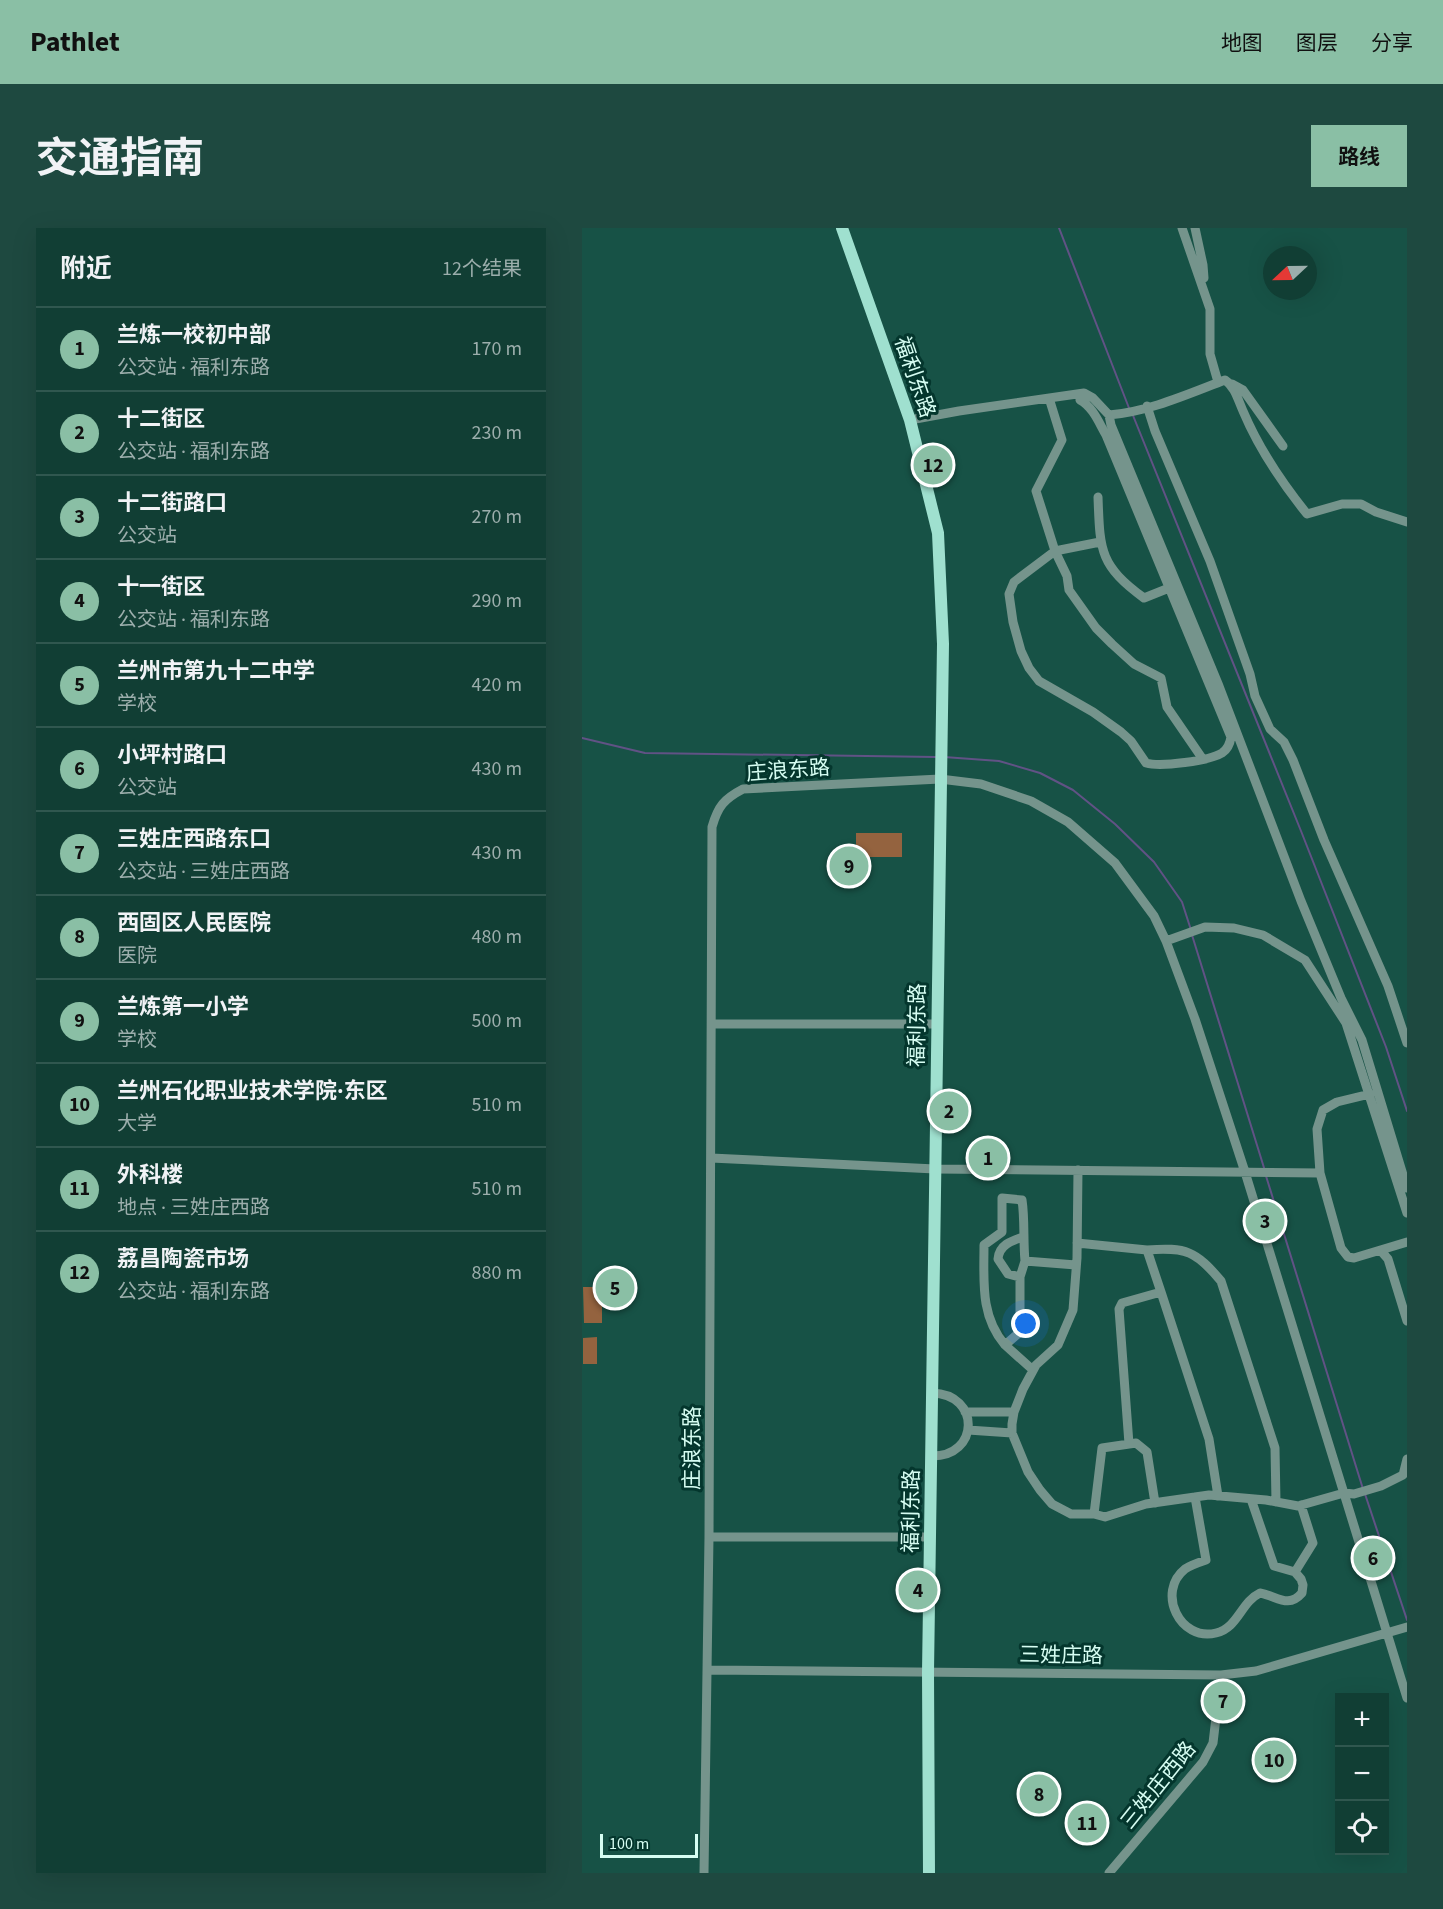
<!DOCTYPE html>
<html lang="zh">
<meta charset="utf-8">
<style>
:root{--surface:#113e34;--page:#1e4940;--text:#f1f3f6;--muted:#9caeac;--line:#30574f;--accent:#8abfa5}
body{margin:0;font-family:"Source Sans 3","Noto Sans SC",sans-serif;background:var(--page);color:var(--text)}
.controls{position:absolute;right:18px;bottom:18px;display:grid;overflow:hidden;border-radius:0px;box-shadow:0 6px 24px #0002}
.controls button{width:54px;height:54px;display:grid;place-items:center;padding:0;border:0;border-bottom:2px solid var(--line);background:var(--surface);color:var(--text);font:30px sans-serif}
.compass{position:absolute;left:681px;top:18px;width:54px;height:54px;border-radius:50%;background:var(--surface);box-shadow:0 6px 24px #0002;rotate:248deg}
.scale{position:absolute;left:18px;bottom:15px;width:98px;box-sizing:border-box;padding-left:6px;border:3px solid #d6fdf2;border-top:0;font-size:16px;line-height:21px;white-space:nowrap;color:#d6fdf2;-webkit-text-stroke:4px #04362d;paint-order:stroke}
.you{position:absolute;left:444px;top:1096px;width:21px;height:21px;margin:-15px;border:4px solid #fff;border-radius:50%;background:#1a73e8;box-shadow:0 0 0 9px #1a73e833}
.badge{display:grid;place-items:center;width:39px;height:39px;border-radius:50%;background:var(--accent);color:#111;font-size:20px;font-weight:700}
.pin{position:absolute;translate:-50% -50%;border:3px solid #fff;box-shadow:0 2px 6px #0006}
.list{margin:0;padding:0;list-style:none}
h2{display:flex;justify-content:space-between;align-items:center;height:78px;margin:0;padding:0 24px;font-size:26px}
h2 small{font-size:20px;font-weight:400;color:var(--muted)}
.list li{display:grid;grid-template-columns:39px 1fr auto;gap:18px;align-items:center;box-sizing:border-box;height:84px;padding:0 24px;border-top:2px solid var(--line)}
.list b{display:block;font-size:22px;white-space:nowrap}
.list p{margin:0;font-size:20px;white-space:nowrap;color:var(--muted)}
.list em{font-size:20px;font-style:normal;color:var(--muted)}
.icon{flex:none;width:33px;height:33px;fill:none;stroke:currentColor;stroke-width:2;stroke-linecap:round;stroke-linejoin:round}
.map{position:relative;flex:none;width:825px;height:1645px;overflow:hidden;border-radius:0px}
header{display:flex;align-items:center;gap:36px;box-sizing:border-box;height:84px;padding:0 30px;background:var(--accent);color:#111}
header strong{font-size:28px}
nav{display:flex;gap:33px;margin-inline-start:auto;font-size:21px}
.intro{display:flex;align-items:center;justify-content:space-between;box-sizing:border-box;height:144px;padding:0 36px}
h1{margin:0;font-size:42px}
.button{padding:15px 27px;border-radius:0px;background:var(--accent);color:#111;font-size:21px;font-weight:700}
main{display:flex;gap:36px;padding:0 36px}
aside{flex:1;background:var(--surface);border-radius:0px;box-shadow:0 6px 24px #0002}
.map>svg:first-child{display:block}
.green{fill:#94633f}
.lines{fill:none;stroke-linecap:round;stroke-linejoin:round}
.stream{stroke:#615285;stroke-width:2}
.minor{stroke:#75948c;stroke-width:9}
.major{stroke:#9fe0cf;stroke-width:12}
.labels{text-anchor:middle;dominant-baseline:central;stroke-width:6;stroke-linejoin:round;paint-order:stroke}
.street-label{font-size:21px;fill:#d6fdf2;stroke:#04362d}
</style>
<header>
<strong>Pathlet</strong>
<nav><a>地图</a><a>图层</a><a>分享</a></nav>
</header>
<div class="intro"><h1>交通指南</h1><a class="button">路线</a></div>
<main>
<aside>
<h2>附近<small>12个结果</small></h2>
<ul class="list">
<li><span class="badge">1</span><div><b>兰炼一校初中部</b><p>公交站 · 福利东路</p></div><em>170 m</em></li>
<li><span class="badge">2</span><div><b>十二街区</b><p>公交站 · 福利东路</p></div><em>230 m</em></li>
<li><span class="badge">3</span><div><b>十二街路口</b><p>公交站</p></div><em>270 m</em></li>
<li><span class="badge">4</span><div><b>十一街区</b><p>公交站 · 福利东路</p></div><em>290 m</em></li>
<li><span class="badge">5</span><div><b>兰州市第九十二中学</b><p>学校</p></div><em>420 m</em></li>
<li><span class="badge">6</span><div><b>小坪村路口</b><p>公交站</p></div><em>430 m</em></li>
<li><span class="badge">7</span><div><b>三姓庄西路东口</b><p>公交站 · 三姓庄西路</p></div><em>430 m</em></li>
<li><span class="badge">8</span><div><b>西固区人民医院</b><p>医院</p></div><em>480 m</em></li>
<li><span class="badge">9</span><div><b>兰炼第一小学</b><p>学校</p></div><em>500 m</em></li>
<li><span class="badge">10</span><div><b>兰州石化职业技术学院·东区</b><p>大学</p></div><em>510 m</em></li>
<li><span class="badge">11</span><div><b>外科楼</b><p>地点 · 三姓庄西路</p></div><em>510 m</em></li>
<li><span class="badge">12</span><div><b>荔昌陶瓷市场</b><p>公交站 · 福利东路</p></div><em>880 m</em></li>
</ul>
</aside>
<div class="map">
<svg width="825" height="1645" viewBox="0 0 825 1645">
<rect width="100%" height="100%" fill="#175246"/>
<path class="green" d="M274,605H320V629H274Z
M1,1059H20V1095H2Z
M15,1109V1136H1V1110Z"/>
<g class="lines">
<path class="stream" d="M477,0L547,180
M550,185L719,603L804,819L825,883
M0,510L63,525L354,529
M362,529L417,533L458,545L491,562L533,596L572,634L600,674L609,702
M610,707L683,943
M684,948L781,1261
M783,1266L825,1392"/>
<path class="minor" d="M600,0L628,81V126L636,154
M613,0L621,37L622,50
M650,156L661,162L701,218
M467,170L480,212L454,263L473,323L485,348L487,362L514,400L530,416L552,436L579,450L585,479L620,530
M498,172C511,179 517,195 524,207L649,509C648,516 646,521 640,525C627,533 579,539 564,535L549,513L539,504L511,484L457,453L447,440L439,423L431,394L427,366L432,354L473,323L518,314
M565,178L573,203L628,333L668,446L673,468L688,501L702,514L711,532L742,612L806,758L825,815
M527,187L529,197L637,458L719,673L759,770L780,812L825,960
M328,192L377,183L502,165L511,170L527,187C566,184 606,166 643,152C653,159 656,172 661,183C677,221 700,255 725,286L760,276H779L794,284L825,294
M516,269C518,322 517,337 562,370L587,360
M584,713L623,699L652,700L681,707L723,732L764,795L825,985
M130,796H355
M788,866L755,874L741,882L735,901L738,945L759,1020L766,1029L772,1030L825,1014
M129,930L353,941L738,945
M496,942L495,1030L491,1082L476,1117L454,1137L441,1161L432,1184L430,1196V1205L446,1244L458,1262L470,1276L489,1286H512L523,1289L564,1276L627,1267L684,1272L716,1278L762,1265L772,1266L799,1258L821,1247L825,1231
M495,1015L565,1022L579,1064
M565,1022C604,1019 614,1023 639,1053L693,1220L694,1274
M799,1023L806,1031L825,1093
M438,1049L426,1046L416,1031C417,1017 429,1013 441,1009
M423,1117C398,1088 402,1053 402,1017L420,1004V970L440,972C443,992 441,1012 443,1033
M451,1142L423,1117L438,1104V1049L443,1033L494,1037
M383,1184H432
M386,1202L430,1205
M547,1216L537,1081L540,1075L579,1064L627,1211L636,1268
M349,1228C398,1229 399,1166 350,1165
M613,1269L624,1332C618,1334 609,1337 603,1341C574,1364 598,1414 634,1405C656,1400 659,1374 678,1365C695,1368 706,1381 720,1365L721,1357L719,1351L713,1344
M669,1271L692,1338L713,1344L731,1315L719,1277
M512,1286L520,1220L554,1215L565,1224L573,1275
M127,1309H348
M126,1442L639,1447L674,1443L825,1399
M122,1645L127,1309L130,599C136,578 142,571 161,561L358,551L399,556L449,573L486,594L533,635L572,688L584,713L613,791L663,944L825,1470
M527,1645L621,1534L631,1515L639,1447"/>
<path class="major" d="M260,0L328,192L356,305L361,416L346,1444L347,1645"/>
</g>
<g class="labels">
<g class="street-label">
<text transform="translate(333 149) rotate(71)">福利东路</text>
<text transform="translate(206 542) rotate(-4)">庄浪东路</text>
<text transform="translate(335 797) rotate(-89)">福利东路</text>
<text transform="translate(110 1220) rotate(-90)">庄浪东路</text>
<text transform="translate(329 1283) rotate(-89)">福利东路</text>
<text transform="translate(479 1427) rotate(1)">三姓庄路</text>
<text transform="translate(576 1557) rotate(-51)">三姓庄西路</text>
</g>
</g>
</svg>
<div class="controls">
<button>+</button>
<button>−</button>
<button><svg class="icon" aria-label="locate" viewBox="0 0 24 24"><circle cx="12" cy="12" r="6"/><path d="M12 2v4M12 18v4M2 12h4M18 12h4"/></svg></button>
</div>
<svg class="compass" viewBox="-18 -18 36 36"><path d="M0-13l5 13h-10z" fill="#e53935"/><path d="M0 13l5-13h-10z" fill="#9caeac"/></svg>
<div class="scale">100 m</div>
<div class="you"></div>
<div class="pin badge" style="left:406px;top:930px">1</div>
<div class="pin badge" style="left:367px;top:883px">2</div>
<div class="pin badge" style="left:683px;top:993px">3</div>
<div class="pin badge" style="left:336px;top:1362px">4</div>
<div class="pin badge" style="left:33px;top:1060px">5</div>
<div class="pin badge" style="left:791px;top:1330px">6</div>
<div class="pin badge" style="left:641px;top:1473px">7</div>
<div class="pin badge" style="left:457px;top:1566px">8</div>
<div class="pin badge" style="left:267px;top:638px">9</div>
<div class="pin badge" style="left:692px;top:1532px">10</div>
<div class="pin badge" style="left:505px;top:1595px">11</div>
<div class="pin badge" style="left:351px;top:237px">12</div>
</div>
</main>
